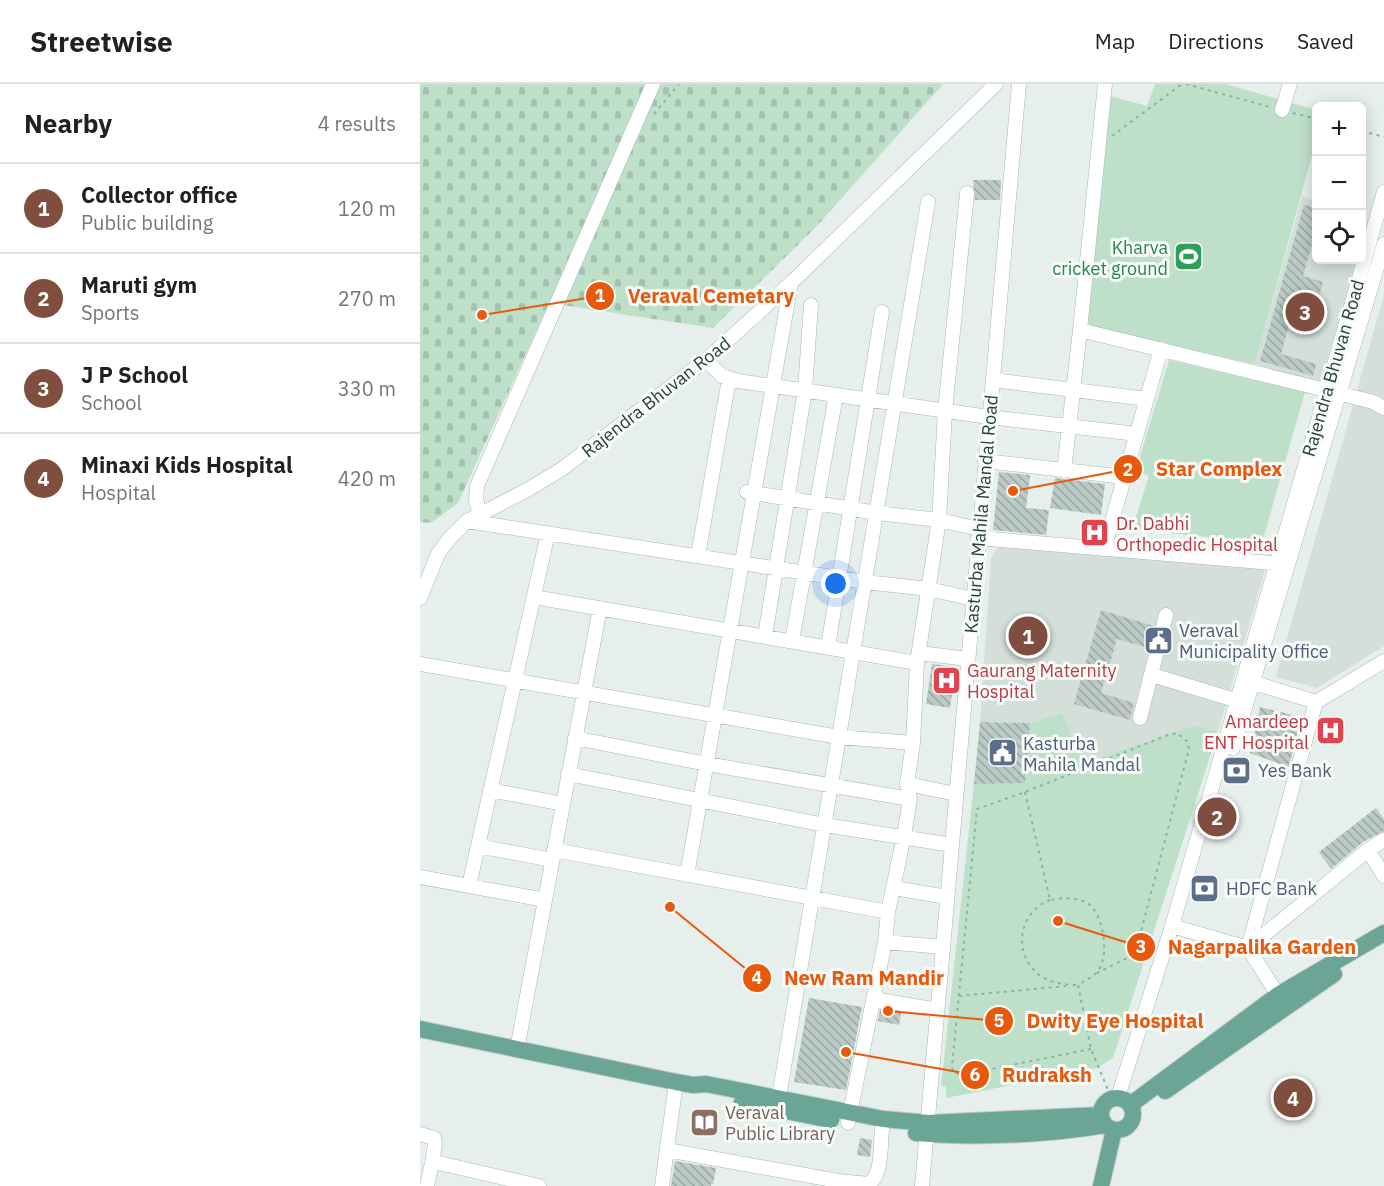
<!DOCTYPE html>
<meta charset="utf-8">
<style>
:root{--surface:#fff;--page:#f6f6f6;--text:#202124;--muted:#757577;--line:#e0e0e0;--accent:#7f4e3f}
body{margin:0;font-family:"IBM Plex Sans",sans-serif;background:var(--page);color:var(--text)}
.controls{position:absolute;right:18px;top:18px;display:grid;overflow:hidden;border-radius:9px;box-shadow:0 3px 15px #0003}
.controls button{width:54px;height:54px;display:grid;place-items:center;padding:0;border:0;border-bottom:2px solid var(--line);background:var(--surface);color:var(--text);font:30px sans-serif}
.you{position:absolute;left:416px;top:500px;width:21px;height:21px;margin:-15px;border:4px solid #fff;border-radius:50%;background:#1a73e8;box-shadow:0 0 0 9px #1a73e833}
.badge{display:grid;place-items:center;width:39px;height:39px;border-radius:50%;background:var(--accent);color:#fff;font-size:20px;font-weight:700}
.pin{position:absolute;translate:-50% -50%;border:3px solid #fff;box-shadow:0 2px 6px #0006}
.list{margin:0;padding:0;list-style:none}
h2{display:flex;justify-content:space-between;align-items:center;height:78px;margin:0;padding:0 24px;font-size:26px}
h2 small{font-size:20px;font-weight:400;color:var(--muted)}
.list li{display:grid;grid-template-columns:39px 1fr auto;gap:18px;align-items:center;box-sizing:border-box;height:90px;padding:0 24px;border-top:2px solid var(--line)}
.list b{display:block;font-size:22px;white-space:nowrap}
.list p{margin:0;font-size:20px;white-space:nowrap;color:var(--muted)}
.list em{font-size:20px;font-style:normal;color:var(--muted)}
.icon{flex:none;width:33px;height:33px;fill:none;stroke:currentColor;stroke-width:2;stroke-linecap:round;stroke-linejoin:round}
.map{position:relative;flex:none;width:964px;height:1102px;overflow:hidden}
header{display:flex;align-items:center;gap:36px;box-sizing:border-box;height:84px;padding:0 30px;background:var(--surface);border-bottom:2px solid var(--line)}
header strong{font-size:28px}
nav{display:flex;gap:33px;margin-inline-start:auto;font-size:21px}
main{display:flex}
aside{flex:1;background:var(--surface)}
.map>svg:first-child{display:block}
.built{fill:#d4dfda}
.cemetery{fill:url(#cemetery-stones)}
.park{fill:#bfe0c8}
.building{fill:url(#building-back-hatch)}
.lines{fill:none;stroke-linecap:round;stroke-linejoin:round}
.minor-casing{stroke:#a8b8b2;stroke-width:15}
.major-casing{stroke:#c2cac8;stroke-width:18}
.path{stroke:#86b3a5;stroke-width:2;stroke-dasharray:3 4.5;stroke-linecap:butt}
.minor{stroke:#fff;stroke-width:14}
.major{stroke:#6aa596;stroke-width:16}
.labels{text-anchor:middle;dominant-baseline:central;stroke-width:6;stroke-linejoin:round;paint-order:stroke}
.leisure-label{font-size:18px;fill:#27864d;stroke:#f7fbf9;text-anchor:end}
.street-label{font-size:18px;fill:#24423a;stroke:#f7fbf9}
.health-label{font-size:18px;fill:#be3a42;stroke:#f7fbf9;text-anchor:start}
.service-label{font-size:18px;fill:#4e5e75;stroke:#f7fbf9;text-anchor:start}
.education-label{font-size:18px;fill:#785e54;stroke:#f7fbf9;text-anchor:start}
.leader{fill:none;stroke:#e8590c;stroke-width:2}
.callout-dot{fill:#e8590c;stroke:#f7fbf9;stroke-width:2}
.mark-label{font-size:18px;text-anchor:middle;font-weight:bold;fill:#fff}
.callout-label{font-size:20px;text-anchor:middle;font-weight:bold;fill:#e8590c;stroke:#f7fbf9;stroke-width:6;stroke-linejoin:round;paint-order:stroke}
</style>
<header>
<strong>Streetwise</strong>
<nav><a>Map</a><a>Directions</a><a>Saved</a></nav>
</header>
<main>
<aside>
<h2>Nearby<small>4 results</small></h2>
<ul class="list">
<li><span class="badge">1</span><div><b>Collector office</b><p>Public building</p></div><em>120 m</em></li>
<li><span class="badge">2</span><div><b>Maruti gym</b><p>Sports</p></div><em>270 m</em></li>
<li><span class="badge">3</span><div><b>J P School</b><p>School</p></div><em>330 m</em></li>
<li><span class="badge">4</span><div><b>Minaxi Kids Hospital</b><p>Hospital</p></div><em>420 m</em></li>
</ul>
</aside>
<div class="map">
<svg width="964" height="1102" viewBox="0 0 964 1102">
<defs>
<pattern id="cemetery-stones" width="16" height="16" patternUnits="userSpaceOnUse" patternTransform="scale(1.5)"><rect width="16" height="16" fill="#bfe0c8"/><path d="M2 7V4a2 2 0 0 1 4 0v3zM10 15v-3a2 2 0 0 1 4 0v3z" fill="#a4c1ad"/></pattern>
<pattern id="building-back-hatch" width="6" height="6" patternUnits="userSpaceOnUse" patternTransform="scale(1.5)"><rect width="6" height="6" fill="#bbcac4"/><path d="M-1 5l2 2M0 0l6 6M5-1l2 2" fill="none" stroke="#98a6a0"/></pattern>
</defs>
<rect width="100%" height="100%" fill="#e6efeb"/>
<path class="built" d="M882,112L896,117V176H936L901,299L835,280Z
M964,211V562L897,604L856,593Z
M586,461L660,470L846,483L798,648L775,641L663,679L642,629L610,639L560,638L571,474L577,465Z"/>
<path class="cemetery" d="M0,0H523L396,143L293,244L129,219L38,419L11,439L0,438Z"/>
<path class="park" d="M735,0H806L896,26V56L835,280L683,247L669,240L667,233L690,12L727,22Z
M749,276L885,308L842,459L712,445L729,392L716,386Z
M642,629L663,679L775,641L798,648L693,974L677,984L526,1014V1003L521,1002L554,700L604,699L610,639Z"/>
<path class="building" d="M553,96H581L580,116H555Z
M884,121L897,124V142L883,192L903,198L896,225L875,219L861,270L896,280L893,292L840,277Z
M579,388L610,391L606,424L629,426L626,451L573,446Z
M635,394L685,400L681,431L630,424Z
M681,526L734,542L728,564L697,555L681,609L714,619L710,636L654,620Z
M512,580L536,583L530,624L506,620Z
M840,623L881,633L869,683L830,669Z
M560,638L610,639L605,699L554,700Z
M956,724L964,735V747L943,758L911,785L899,768Z
M389,914L442,923L426,1006L374,998Z
M460,925L481,929L479,941L458,937Z
M882,1004L883,1019L859,1020L858,1005Z
M440,1054L452,1056L450,1073L437,1071Z
M255,1077L296,1084L293,1100H291V1102H251Z"/>
<g class="lines">
<defs>
<path id="minor" d="M685,0L660,246L906,306L953,318L964,324
M862,26L870,0
M286,276L302,292L318,297L569,333L717,350
M573,296L727,315
M565,377L705,393
M644,387L660,246
M327,408L457,429L519,436L559,445
M60,430L56,416L57,402L233,0
M47,437L445,498L509,505L553,515
M558,454L864,480
M684,465L741,265
M278,472L309,295
M114,513L497,579
M0,514L18,470L29,455L47,437L107,406L142,385L286,276L371,199L576,0
M345,552L385,306L391,221
M372,557L416,311
M408,563L462,228
M499,569L548,575
M0,580L419,653L493,659
M732,591L825,619
M825,596L896,618L964,577
M720,634L746,531
M155,654L287,680L490,715
M813,664L964,160
M148,690L405,741L532,761
M487,700L536,710
M70,706L143,720
M58,762L132,776
M134,766L468,828
M948,766L964,756
M267,791L371,199
M0,793L125,816
M49,802L128,449
M474,804L527,813
M752,842L828,864L858,911
M465,858L523,863
M828,864L896,618
M828,864L948,766L964,792
M454,915L517,926
M97,965L180,524
M698,1013L752,842L964,108
M357,1025L508,118
M428,1039L465,858L468,828L484,752L490,715L487,700L493,659L497,579L519,436L525,327L547,109
M0,1050L14,1054L15,1060L12,1080
M247,1066L418,1097L449,1100C463,1090 460,1061 462,1046
M7,1102L11,1083L15,1079H19L119,1102
M242,1102L256,998
M502,1102L599,0"/>
<path id="major" d="M0,945L256,998L273,1001L286,1000L463,1035L508,1039L681,1031
M745,1007L914,890
M681 1030a16 16 0 1 1 32 0a16 16 0 1 1-32 0Z
M322,1018L411,1036
M710,1021L858,911L964,849
M496,1049C555,1054 627,1051 685,1041
M681,1102L694,1046"/>
</defs>
<use href="#minor" class="minor-casing"/>
<use href="#major" class="major-casing"/>
<path class="path" d="M766,0L850,23
M873,29L896,35
M234,30L259,0
M942,47L964,53
M692,52L762,0
M605,708L630,816C644,814 660,812 671,822C684,835 690,874 677,888C672,894 664,897 658,901L671,965L688,1006
M630,816C602,826 592,863 614,886C625,898 642,901 658,901
M539,912L646,902
M671,965L542,991L533,988L532,982L557,725L605,708L748,651L757,649L768,658L769,665L715,870L677,889"/>
<use href="#minor" class="minor"/>
<use href="#major" class="major"/>
</g>
<defs>
<symbol id="stadium-square" viewBox="-11 -11 22 22"><rect x="-9" y="-9" width="18" height="18" rx="4" fill="#2e9e5b" stroke="#f7fbf9"/><path d="M0-5a6.5 5 0 1 0 0 10a6.5 5 0 1 0 0-10ZM-3.5-1.8h7v3.6h-7Z" fill="#fff"/></symbol>
<symbol id="hospital-square" viewBox="-11 -11 22 22"><rect x="-9" y="-9" width="18" height="18" rx="4" fill="#e0444e" stroke="#f7fbf9"/><path d="M-5-5h3v3.5h4V-5h3V5h-3V1.5h-4V5h-3Z" fill="#fff"/></symbol>
<symbol id="civic-square" viewBox="-11 -11 22 22"><rect x="-9" y="-9" width="18" height="18" rx="4" fill="#5c6f8a" stroke="#f7fbf9"/><path d="M-.6-6.5H3V-4.5H.6V-3L4-1V1h2V6H-6V1h2V-1L-.6-3ZM-1.2 2.5V6h2.4V2.5Z" fill="#fff"/></symbol>
<symbol id="bank-square" viewBox="-11 -11 22 22"><rect x="-9" y="-9" width="18" height="18" rx="4" fill="#5c6f8a" stroke="#f7fbf9"/><path d="M-6-4H6V4H-6ZM0-2.3a2.3 2.3 0 1 0 0 4.6a2.3 2.3 0 1 0 0-4.6Z" fill="#fff"/></symbol>
<symbol id="library-square" viewBox="-11 -11 22 22"><rect x="-9" y="-9" width="18" height="18" rx="4" fill="#8d6e63" stroke="#f7fbf9"/><path d="M-6-4Q-3-5.5-.7-3.5V5Q-3 3-6 4ZM6-4Q3-5.5 .7-3.5V5Q3 3 6 4Z" fill="#fff"/></symbol>
</defs>
<g fill-rule="evenodd">
<use href="#stadium-square" x="752" y="156" width="33" height="33"/>
<use href="#hospital-square" x="658" y="432" width="33" height="33"/>
<use href="#civic-square" x="722" y="540" width="33" height="33"/>
<use href="#hospital-square" x="510" y="580" width="33" height="33"/>
<use href="#hospital-square" x="894" y="630" width="33" height="33"/>
<use href="#civic-square" x="566" y="652" width="33" height="33"/>
<use href="#bank-square" x="800" y="670" width="33" height="33"/>
<use href="#bank-square" x="768" y="788" width="33" height="33"/>
<use href="#library-square" x="268" y="1022" width="33" height="33"/>
</g>
<g class="labels">
<g class="leisure-label">
<text x="748" y="163">Kharva<tspan x="748" dy="21">cricket ground</tspan></text>
</g>
<g class="street-label">
<text transform="translate(913 284) rotate(-74)">Rajendra Bhuvan Road</text>
<text transform="translate(236 313) rotate(-38)">Rajendra Bhuvan Road</text>
<text transform="translate(561 430) rotate(-85)">Kasturba Mahila Mandal Road</text>
</g>
<g class="health-label">
<text x="696" y="439">Dr. Dabhi<tspan x="696" dy="21">Orthopedic Hospital</tspan></text>
<text x="547" y="586">Gaurang Maternity<tspan x="547" dy="21">Hospital</tspan></text>
<text x="889" y="637" text-anchor="end">Amardeep<tspan x="889" dy="21">ENT Hospital</tspan></text>
</g>
<g class="service-label">
<text x="759" y="546">Veraval<tspan x="759" dy="21">Municipality Office</tspan></text>
<text x="603" y="659">Kasturba<tspan x="603" dy="21">Mahila Mandal</tspan></text>
<text x="838" y="686">Yes Bank</text>
<text x="806" y="804">HDFC Bank</text>
</g>
<g class="education-label">
<text x="305" y="1028">Veraval<tspan x="305" dy="21">Public Library</tspan></text>
</g>
</g>
<path class="leader" d="M62 231L180 212M593 407L708 385M638 837L721 863M250 823L337 894M468 927L579 937M426 968L555 991"/>
<g class="callout-dot">
<circle cx="62" cy="231" r="6"/>
<circle cx="593" cy="407" r="6"/>
<circle cx="638" cy="837" r="6"/>
<circle cx="250" cy="823" r="6"/>
<circle cx="468" cy="927" r="6"/>
<circle cx="426" cy="968" r="6"/>
<circle cx="180" cy="212" r="15"/>
<circle cx="708" cy="385" r="15"/>
<circle cx="721" cy="863" r="15"/>
<circle cx="337" cy="894" r="15"/>
<circle cx="579" cy="937" r="15"/>
<circle cx="555" cy="991" r="15"/>
</g>
<g class="mark-label">
<text x="180" y="218">1</text>
<text x="708" y="392">2</text>
<text x="721" y="869">3</text>
<text x="337" y="900">4</text>
<text x="579" y="943">5</text>
<text x="555" y="997">6</text>
</g>
<g class="callout-label">
<text x="291" y="219">Veraval Cemetary</text>
<text x="799" y="392">Star Complex</text>
<text x="842" y="870">Nagarpalika Garden</text>
<text x="444" y="901">New Ram Mandir</text>
<text x="695" y="944">Dwity Eye Hospital</text>
<text x="627" y="998">Rudraksh</text>
</g>
</svg>
<div class="controls">
<button>+</button>
<button>−</button>
<button><svg class="icon" aria-label="locate" viewBox="0 0 24 24"><circle cx="12" cy="12" r="6"/><path d="M12 2v4M12 18v4M2 12h4M18 12h4"/></svg></button>
</div>
<div class="you"></div>
<div class="pin badge" style="left:608px;top:552px">1</div>
<div class="pin badge" style="left:797px;top:733px">2</div>
<div class="pin badge" style="left:885px;top:228px">3</div>
<div class="pin badge" style="left:873px;top:1014px">4</div>
</div>
</main>
